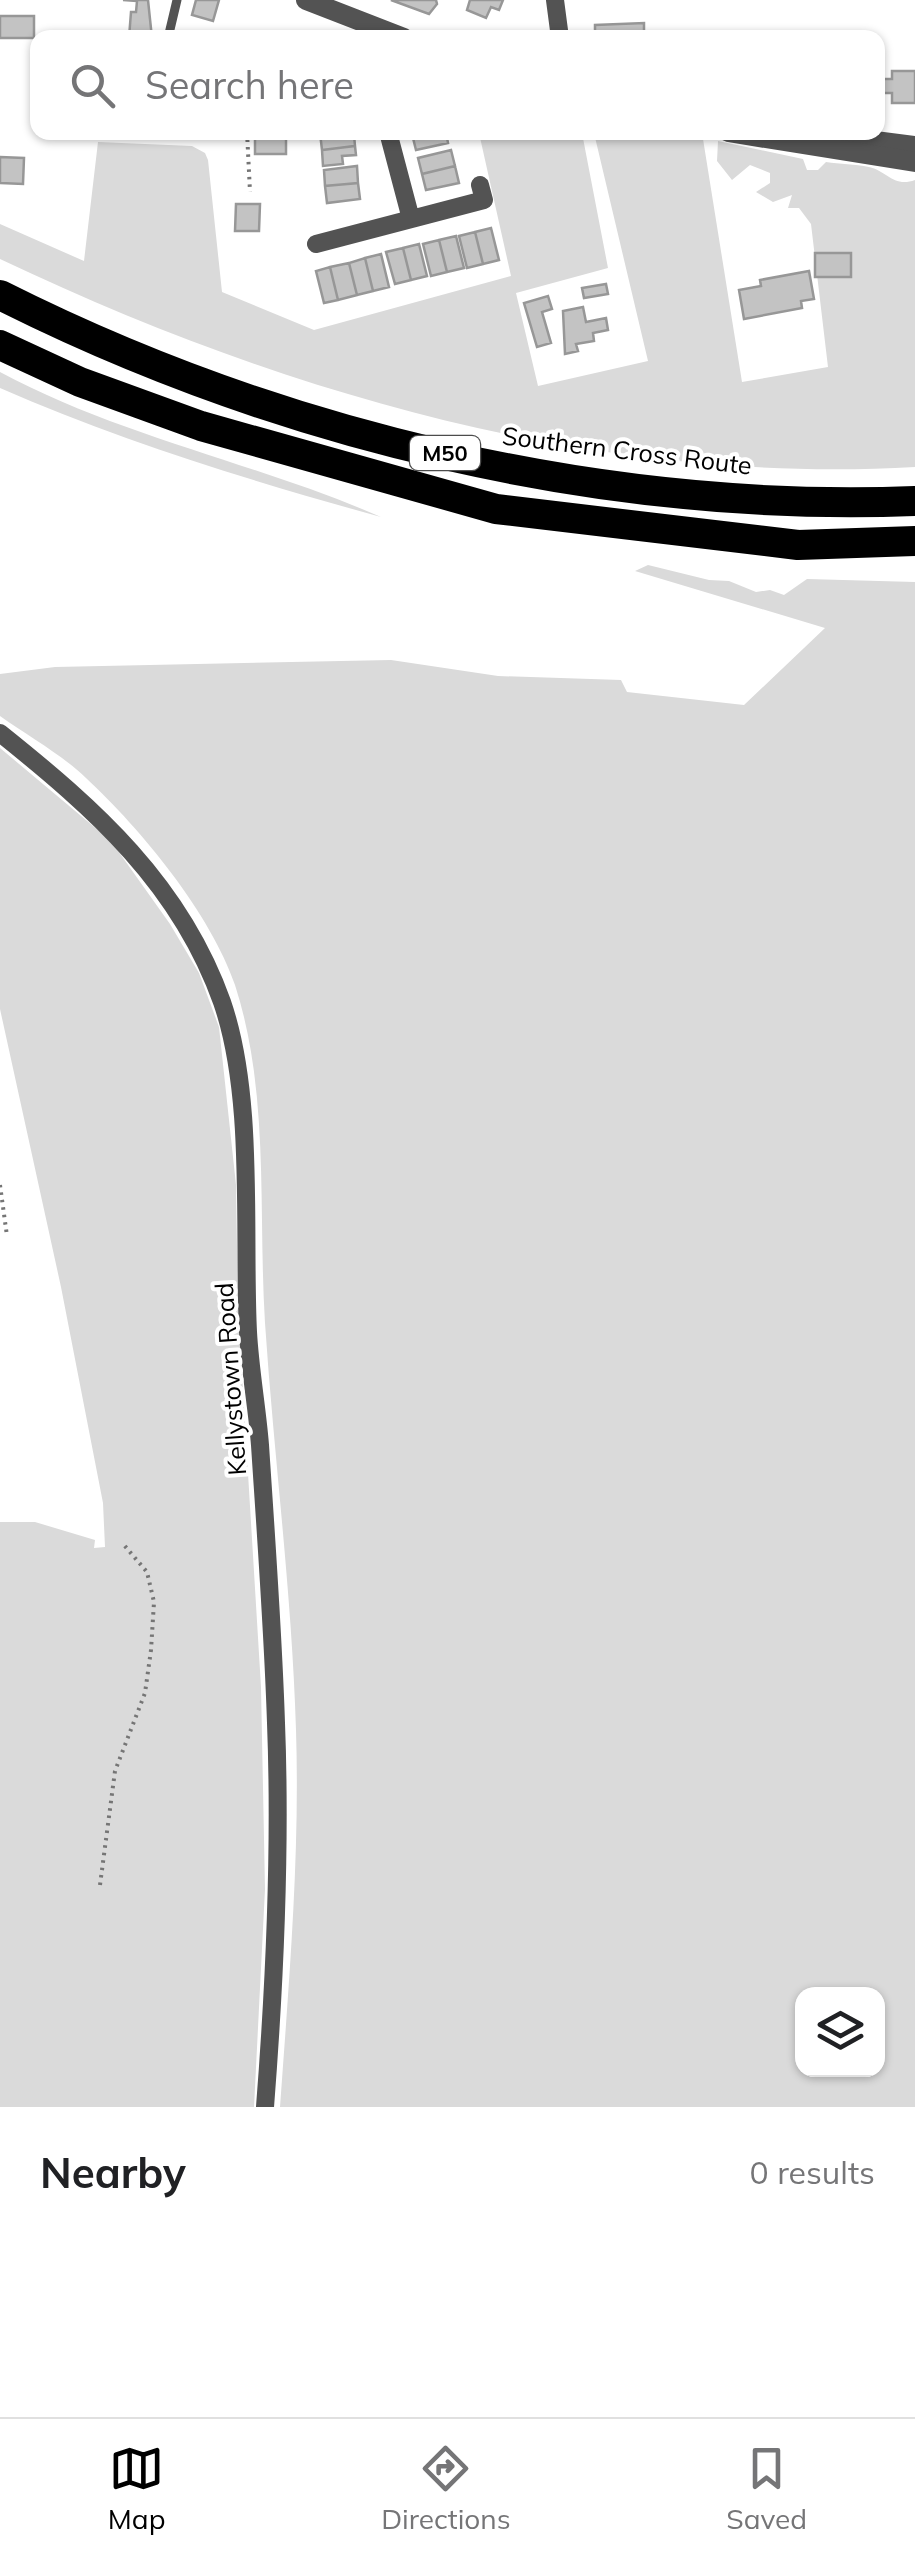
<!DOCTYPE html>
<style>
:root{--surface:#fff;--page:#f6f6f6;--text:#202124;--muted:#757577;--line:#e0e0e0;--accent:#000}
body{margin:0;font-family:Mulish,sans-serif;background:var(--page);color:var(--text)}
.controls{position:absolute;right:30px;bottom:30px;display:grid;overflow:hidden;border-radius:20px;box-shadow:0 2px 8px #0004}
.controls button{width:90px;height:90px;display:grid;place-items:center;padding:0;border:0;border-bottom:2px solid var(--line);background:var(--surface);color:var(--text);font:50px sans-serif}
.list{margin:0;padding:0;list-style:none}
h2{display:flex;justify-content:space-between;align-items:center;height:130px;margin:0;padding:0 40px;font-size:42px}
h2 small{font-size:32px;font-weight:400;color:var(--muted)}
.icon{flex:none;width:55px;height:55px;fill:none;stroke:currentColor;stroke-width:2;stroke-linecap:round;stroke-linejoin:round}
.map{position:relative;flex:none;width:915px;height:2107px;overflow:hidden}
.search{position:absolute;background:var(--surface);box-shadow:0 2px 8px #0004;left:30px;right:30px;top:30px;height:110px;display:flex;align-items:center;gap:25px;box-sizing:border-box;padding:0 35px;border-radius:20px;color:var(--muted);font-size:38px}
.sheet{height:310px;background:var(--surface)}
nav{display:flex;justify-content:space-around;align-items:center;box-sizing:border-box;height:140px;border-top:2px solid var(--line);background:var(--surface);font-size:28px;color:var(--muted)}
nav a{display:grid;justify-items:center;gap:5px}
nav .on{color:var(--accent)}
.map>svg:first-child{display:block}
.green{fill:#dadada;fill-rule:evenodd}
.building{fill:#c3c3c3;stroke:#979797;stroke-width:2.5}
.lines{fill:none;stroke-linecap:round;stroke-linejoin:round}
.path{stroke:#757575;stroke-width:4;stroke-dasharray:2.5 5;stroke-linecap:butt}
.service{stroke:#535353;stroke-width:9}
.minor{stroke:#535353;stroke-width:18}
.tertiary{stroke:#535353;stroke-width:20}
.motorway{stroke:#000;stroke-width:30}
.labels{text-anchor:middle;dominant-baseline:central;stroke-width:8;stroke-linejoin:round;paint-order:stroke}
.shield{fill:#fff;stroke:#4c4c4c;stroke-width:2.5}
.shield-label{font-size:22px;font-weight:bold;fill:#000}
.street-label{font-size:25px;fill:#000;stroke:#fff}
</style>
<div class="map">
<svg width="915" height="2107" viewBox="0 0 915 2107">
<rect width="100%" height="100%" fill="#fff"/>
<path class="green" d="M479,133H582L608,268L516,293L538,386L648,361L594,133H695L703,139L742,382L828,367L811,224L799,208H788L792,195L773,202L756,192L770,183V173L750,165L732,180L717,161L718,141L803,159L807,170H818L826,162C840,164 855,164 869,167C887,171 894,188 915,180V467C598,485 284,394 0,259V224L84,261L98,142L192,146L205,153L208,160L222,292L314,330L511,276Z
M0,372C121,437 257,463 381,517C251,481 124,442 0,388Z
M648,565L709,580L729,581L756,592L770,590L784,595L807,579L915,582V2107H280C289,1981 300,1856 296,1730C292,1594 274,1458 265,1323C258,1212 270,1093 235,985C211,914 141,829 86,778C61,754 28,736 0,716V674L55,667L391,660L498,676L621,680L627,692L744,705L825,628L635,571ZM802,1994H878V2070H802Z
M0,748L111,841L170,924L199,973L219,1027L236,1185L238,1309L261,1687L265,1889L254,2107H0V1522H35L95,1540L94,1548L105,1547L103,1503L61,1287L0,1009Z"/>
<path class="building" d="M123,0H148L152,38H129L131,12H136L137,1Z
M196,0H219L213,21L192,15Z
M391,0H436L437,4L429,14Z
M470,0H503L499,10L491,7L486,18L467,10Z
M0,16H34V38H0Z
M644,23V38H595V25Z
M892,71H915V103H892V93H880V79H892Z
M255,132L286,136V154H255Z
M341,132L354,135L355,146L322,150L320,133Z
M446,132L448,143L416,150L412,134Z
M355,146L356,155L342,156L343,164L323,166L322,150Z
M451,150L455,166L422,174L418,158Z
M0,157L24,158L23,184L0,183Z
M357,166L358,183L325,186L324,170Z
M455,166L459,183L426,190L422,174Z
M358,183L360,199L327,203L325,186Z
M236,204H260L259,231H235Z
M491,228L499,260L483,264L475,232Z
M475,232L483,264L467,268L459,236Z
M456,236L464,268L447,272L439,240Z
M439,240L447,272L431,276L423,244Z
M419,244L427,276L411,280L403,248Z
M403,248L411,280L395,284L386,252Z
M815,253H851V277H815Z
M381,254L389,287L373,291L365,258Z
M365,258L373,291L357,295L349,263Z
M349,263L357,295L338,300L330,267Z
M330,267L338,300L324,303L316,271Z
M809,271L814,299L801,301L802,308L744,319L739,290L761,286L760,280Z
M606,284L608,294L584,298L582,288Z
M548,296L552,309L542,312L551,343L537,347L524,303Z
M583,307L586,322L606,318L608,330L593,333L594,341L576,344L578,351L565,354L563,311Z"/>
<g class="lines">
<path class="path" d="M247,132L250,192
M0,1185L7,1236
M100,1885L115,1771L145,1693L151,1650L154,1602L147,1572L124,1545"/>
<path class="service" d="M168,38L177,0"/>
<path class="minor" d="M555,0L560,38
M388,132L411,219
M813,132L915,145
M316,244L484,200L480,185
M0,733C95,809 180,884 222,1002C255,1097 243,1231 248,1332C250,1370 257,1407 260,1445C266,1537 273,1630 276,1723C281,1852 275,1979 265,2107"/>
<path class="tertiary" d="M306,0L404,38
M728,132L915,162"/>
<path class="motorway" d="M0,295C278,435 603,513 915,501
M0,345L80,382L201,426L496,509L798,545L915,541"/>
</g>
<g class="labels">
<rect class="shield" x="410" y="436" width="70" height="34" rx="8"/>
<g class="shield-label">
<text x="445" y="453">M50</text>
</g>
<g class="street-label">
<text transform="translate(627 450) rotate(7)">Southern Cross Route</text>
<text transform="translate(230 1379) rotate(-94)">Kellystown Road</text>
</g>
</g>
</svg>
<div class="controls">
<button><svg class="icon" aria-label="layers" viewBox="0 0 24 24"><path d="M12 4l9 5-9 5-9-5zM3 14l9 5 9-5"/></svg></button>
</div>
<div class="search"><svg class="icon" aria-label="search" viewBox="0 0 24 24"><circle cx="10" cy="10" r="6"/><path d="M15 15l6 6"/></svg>Search here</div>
</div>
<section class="sheet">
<h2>Nearby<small>0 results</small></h2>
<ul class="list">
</ul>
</section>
<nav>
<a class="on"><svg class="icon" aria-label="map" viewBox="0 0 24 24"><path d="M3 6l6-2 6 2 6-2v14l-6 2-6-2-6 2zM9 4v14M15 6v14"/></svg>Map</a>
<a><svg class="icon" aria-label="directions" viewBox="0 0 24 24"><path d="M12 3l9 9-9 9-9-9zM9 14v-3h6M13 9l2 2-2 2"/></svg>Directions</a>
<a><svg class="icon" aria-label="saved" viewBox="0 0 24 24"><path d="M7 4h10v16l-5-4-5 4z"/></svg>Saved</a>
</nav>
